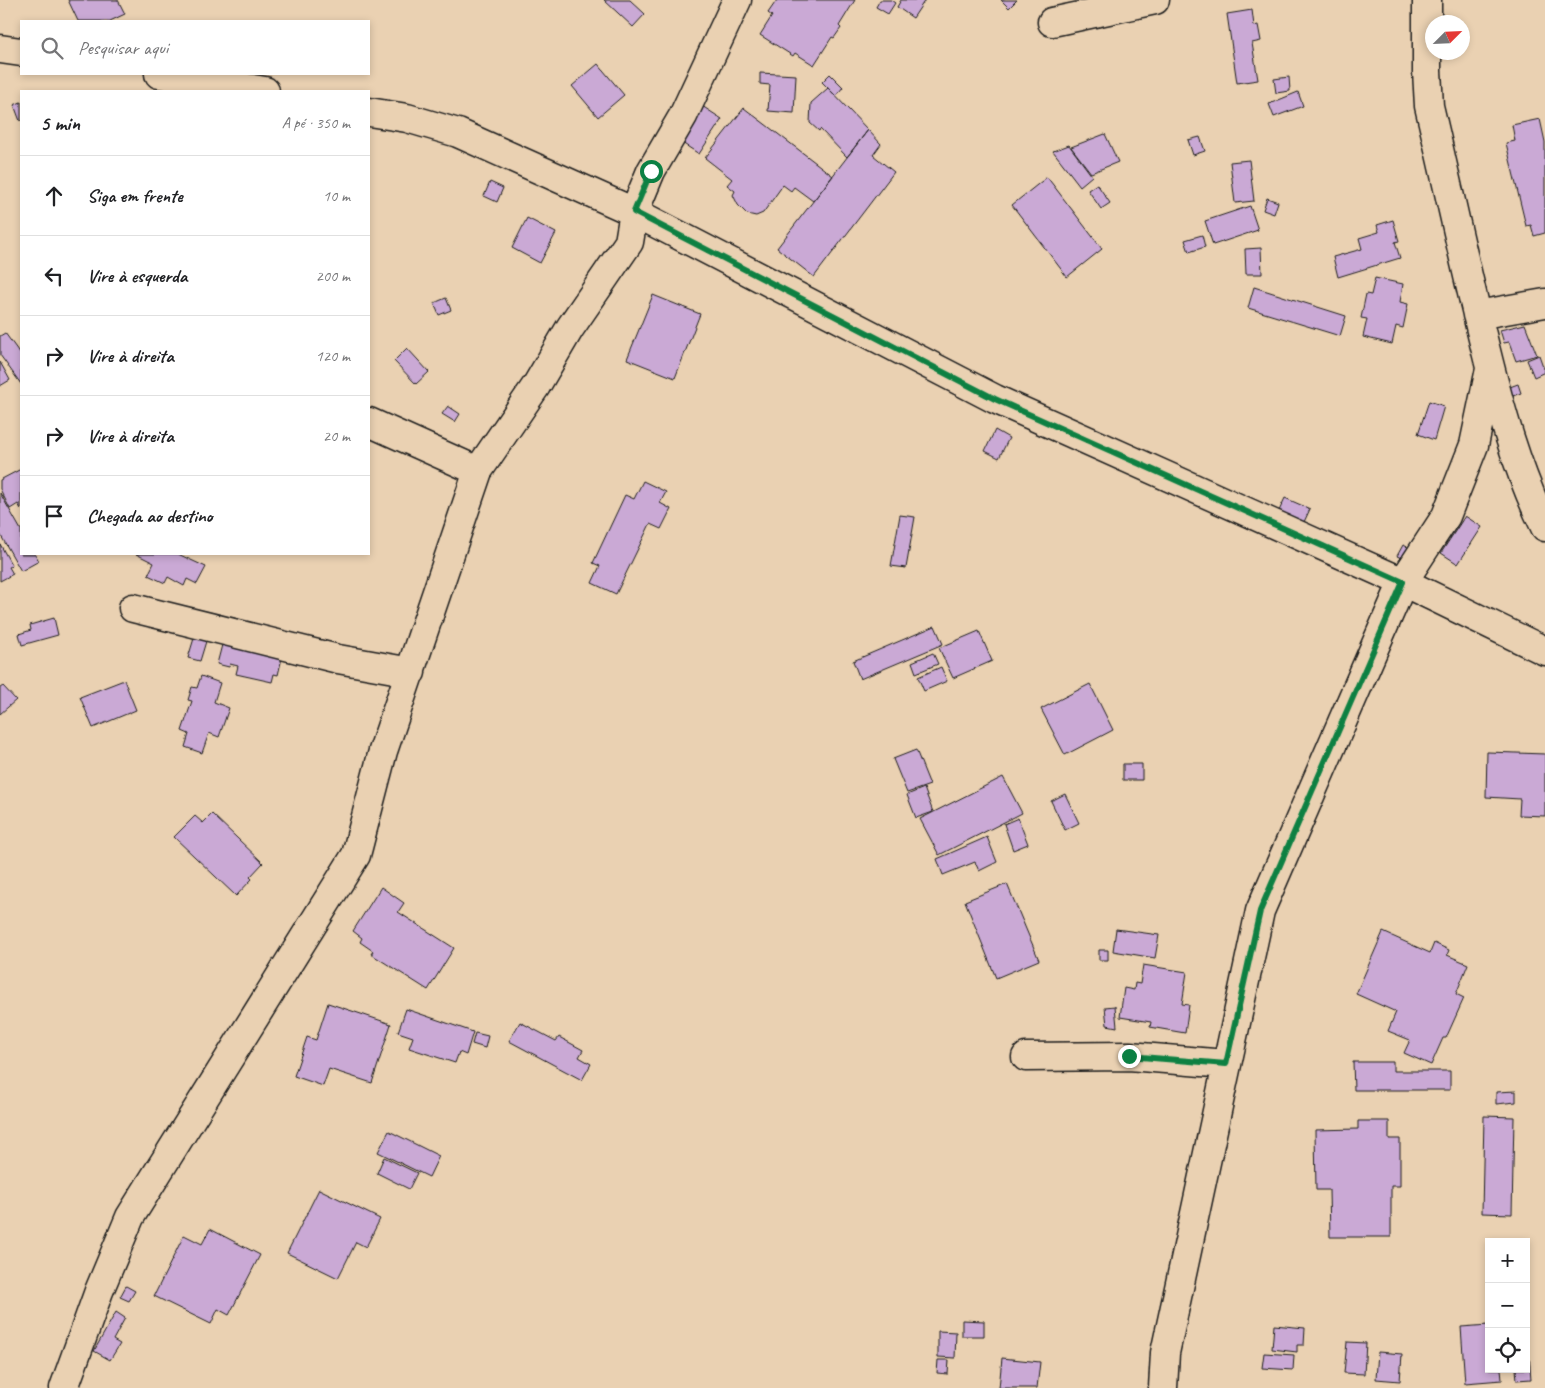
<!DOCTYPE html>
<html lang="pt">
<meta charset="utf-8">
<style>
:root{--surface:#fff;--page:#f2f2f2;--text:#202124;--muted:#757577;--line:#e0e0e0}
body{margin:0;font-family:Caveat,sans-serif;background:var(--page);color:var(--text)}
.controls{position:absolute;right:15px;bottom:15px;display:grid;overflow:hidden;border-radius:0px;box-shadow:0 2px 8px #0003}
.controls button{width:45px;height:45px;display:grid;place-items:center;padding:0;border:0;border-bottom:1px solid var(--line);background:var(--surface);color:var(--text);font:25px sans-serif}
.compass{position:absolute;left:1425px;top:15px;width:45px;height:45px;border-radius:50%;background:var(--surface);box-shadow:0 2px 8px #0003;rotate:66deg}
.stop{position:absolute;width:15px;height:15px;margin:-11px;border:4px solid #0b8043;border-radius:50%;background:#fff}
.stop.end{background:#0b8043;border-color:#fff;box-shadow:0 1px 5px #0008}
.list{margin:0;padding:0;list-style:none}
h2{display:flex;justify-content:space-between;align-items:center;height:65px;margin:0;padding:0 20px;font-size:21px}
h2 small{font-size:16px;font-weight:400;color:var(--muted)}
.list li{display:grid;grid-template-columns:32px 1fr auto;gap:15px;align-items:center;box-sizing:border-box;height:80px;padding:0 20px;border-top:1px solid var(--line)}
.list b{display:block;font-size:19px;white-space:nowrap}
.list em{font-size:16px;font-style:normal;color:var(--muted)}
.icon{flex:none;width:28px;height:28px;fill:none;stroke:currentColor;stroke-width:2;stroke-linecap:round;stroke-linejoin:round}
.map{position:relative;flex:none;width:1545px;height:1388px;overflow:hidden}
.search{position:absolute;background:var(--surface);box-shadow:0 2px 8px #0003;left:20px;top:20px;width:350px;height:55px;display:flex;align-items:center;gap:12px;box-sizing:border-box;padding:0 18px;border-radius:0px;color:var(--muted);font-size:19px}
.panel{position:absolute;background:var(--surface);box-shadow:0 2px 8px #0003;left:20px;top:90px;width:350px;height:465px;border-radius:0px}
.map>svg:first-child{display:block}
.building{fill:#caa9d5;stroke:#1c1c1c}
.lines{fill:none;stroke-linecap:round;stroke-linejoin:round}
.street-casing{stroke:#1c1c1c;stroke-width:31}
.street{stroke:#ead1b2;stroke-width:28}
.route{stroke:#0b8043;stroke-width:6}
</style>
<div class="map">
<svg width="1545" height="1388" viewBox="0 0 1545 1388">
<rect width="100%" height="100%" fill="#ead1b2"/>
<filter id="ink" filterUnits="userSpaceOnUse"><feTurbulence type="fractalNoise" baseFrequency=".02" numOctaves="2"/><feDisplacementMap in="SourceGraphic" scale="10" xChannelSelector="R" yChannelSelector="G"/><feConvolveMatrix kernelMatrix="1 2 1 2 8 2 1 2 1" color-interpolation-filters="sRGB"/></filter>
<g filter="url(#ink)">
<path class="building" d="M68,0H118L125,14L110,21H78Z
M604,0H630L645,14L633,27Z
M777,0H855L839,26L841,28L834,38L832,37L814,65L795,53L793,56L760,35L772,16L768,13Z
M880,0H891L895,3L888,14L876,7Z
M901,0H925L913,18L897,7Z
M1001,0H1017L1009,8Z
M1252,10L1254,26L1258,25L1261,41L1252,43L1258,80L1237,83L1227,14Z
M598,64L624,95L598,117L572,86Z
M760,73L796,75L794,113L768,111L770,85L760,84Z
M830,74L843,87L836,96L822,82Z
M1289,77L1290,91L1276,93L1274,79Z
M828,88L868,130L847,157L820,129L819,131L810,123L811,103Z
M1298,92L1303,106L1274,117L1269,104Z
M21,102V120L20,121L14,105Z
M702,106L722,119L699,154L679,141Z
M744,108L833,176L813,201L794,187L791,191L783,185L763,213L756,216L747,214L738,205L733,195L735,191L727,185L732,179L705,158Z
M1540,119L1545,142V233L1534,236L1531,225L1526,226L1506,143L1515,141L1512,125Z
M868,130L881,144L873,155L894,172L814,277L777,248Z
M1105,134L1118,162L1091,173L1071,147Z
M1200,137L1205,151L1193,155L1188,140Z
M1069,145L1092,176L1080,186L1053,151Z
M1249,160L1254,201L1235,203L1230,162Z
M1047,177L1102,249L1067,277L1012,205Z
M490,182L503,188L497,202L484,196Z
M1097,184L1110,203L1101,209L1088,190Z
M1267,198L1278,202L1274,214L1263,210Z
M1250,206L1258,230L1213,245L1205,221Z
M527,218L556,233L540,263L512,248Z
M1393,220L1399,241L1395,242L1400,258L1338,277L1333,257L1362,249L1359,238L1379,232L1377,225Z
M1202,235L1205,247L1189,252L1185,240Z
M1261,248L1262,274H1246L1245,249Z
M1375,278L1403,284L1400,302L1408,304L1403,328L1396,326L1392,344L1363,337L1367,319L1361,318L1366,294L1371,295Z
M1254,287L1346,316L1340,336L1248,308Z
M653,295L700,314L675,378L627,359Z
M446,298L451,310L439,315L434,303Z
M1525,324L1537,355L1516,361L1509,342L1504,343L1500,330Z
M5,333L21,355V384L0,355V336Z
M407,348L429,372L416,384L394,361Z
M1539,355L1545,372L1534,377L1527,360Z
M0,362L10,380L0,386Z
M1518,384L1521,393L1510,397L1507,388Z
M1429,401L1444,406L1434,440L1418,434Z
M448,406L460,414L455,422L442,414Z
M995,430L1009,438L999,458L985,451Z
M21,469V509L18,504L10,509L0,489V480Z
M643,481L666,492L660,503L671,509L661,529L650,524L616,594L592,583L600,566L593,563L625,495L634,499Z
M0,493L21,530V554H35L39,561L21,571L0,534Z
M1285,498L1310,509L1304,522L1279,511Z
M900,515L915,517L906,568L891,566Z
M1465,516L1482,527L1458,564L1441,553Z
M0,544L12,566L9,567L13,574L0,581Z
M1403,545L1417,551L1412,563L1397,556Z
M136,554H178L206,567L197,584L187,579L184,586L168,577L165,583L148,575L154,563Z
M54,618L58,635L22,645L19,634L31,630L30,625Z
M935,626L943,644L860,679L853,661Z
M979,631L992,661L953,678L939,648Z
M195,635L207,638L200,661L188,658Z
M223,641L235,643L234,648L282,658L278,675L274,674L272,682L236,674L238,666L230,664L229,667L217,664Z
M933,653L938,664L916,673L912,662Z
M941,667L947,681L924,691L918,677Z
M201,676L220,683L214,702L229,708L219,737L209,733L202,753L185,747L189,734L182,731L192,701L188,700L192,687L197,688Z
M124,680L136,710L93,728L80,697Z
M1090,684L1113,730L1065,755L1041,709Z
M3,686L16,700L0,714V688Z
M916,750L930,785L907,793L893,759Z
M1487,752L1545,754V816L1519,815L1520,799L1486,797Z
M1123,764H1142V780H1123Z
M1003,777L1022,813L939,855L920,819Z
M924,788L933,812L916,818L907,795Z
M1065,794L1079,823L1065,830L1051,801Z
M212,814L263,863L250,877L252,879L236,896L174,837L195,816L203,823Z
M1018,818L1028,844L1013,850L1004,824Z
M987,837L997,862L979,871L975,862L943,875L937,859Z
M1007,884L1039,960L996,978L965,901Z
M381,887L404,903L398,912L454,948L428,990L371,954L373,951L360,942L362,938L353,931Z
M1116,929L1159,935L1155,958L1113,951Z
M1383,932L1430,953L1434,943L1449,950L1447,955L1468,964L1456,994L1464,998L1446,1038H1443L1431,1065L1404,1053L1410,1040L1388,1031L1396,1012L1356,994Z
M1099,950H1108V960H1099Z
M1143,965L1187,972L1182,1004L1189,1005L1185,1033L1150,1027L1151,1022L1120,1017L1124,988L1134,990L1135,983L1140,984Z
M328,1003L391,1024L372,1083L329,1069L323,1086L294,1076L307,1037L316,1040Z
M1115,1006L1117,1027L1107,1025L1105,1007Z
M406,1009L473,1032L466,1055L459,1052L455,1063L409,1048L413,1037L398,1032Z
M520,1022L556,1041L559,1037L583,1050L579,1057L591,1064L582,1080L509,1041Z
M475,1033L488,1036L485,1048L472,1044Z
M1353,1062H1393V1071H1450V1090H1354Z
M1516,1091V1102L1496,1104V1092Z
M1484,1116L1514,1117L1512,1214L1482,1213Z
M1358,1121H1389V1139H1400V1186H1391V1237H1330L1329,1190H1316L1315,1130L1358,1129Z
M389,1131L439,1156L429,1177L378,1152Z
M384,1157L417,1173L409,1189L377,1173Z
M319,1189L380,1219L366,1247L356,1242L338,1278L287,1253Z
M210,1229L260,1255L229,1315L218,1309L211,1324L154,1296L184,1235L202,1244Z
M126,1286L135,1291L129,1301L120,1297Z
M116,1312L125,1318L113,1340L120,1344L110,1360L94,1351Z
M962,1320L984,1321V1336H962Z
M1274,1325L1305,1328L1304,1345H1297V1352L1272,1349Z
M1489,1325V1369H1501L1502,1380L1465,1383L1461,1327Z
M938,1331L956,1332L955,1358L938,1357Z
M1347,1342L1366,1343L1364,1374L1344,1373Z
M1378,1352L1402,1354L1400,1381L1376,1379Z
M1264,1353L1294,1355L1293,1370L1262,1368Z
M1526,1354H1529L1531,1379L1517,1380L1516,1369H1526Z
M1002,1358L1040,1362L1037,1388H999Z
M938,1360H949L948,1374L937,1373Z"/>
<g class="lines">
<defs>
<path id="street" d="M1427,0V71L1429,106C1448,186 1465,267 1485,347C1500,408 1517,470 1545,527
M1052,22L1155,0
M0,49L21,52
M159,74L265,91
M369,112L407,118L458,133L634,212L995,399L1403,582L1545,651
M1477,315L1545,303
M369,422L478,471
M133,608L338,659L411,672
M1026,1057L1129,1056L1226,1064
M64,1388L99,1291L130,1217L356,855L383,751L478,471L536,386L570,328L629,242L634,212L651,171L683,116L737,0
M1163,1388L1165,1353L1260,911L1403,582L1446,516L1474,445L1490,369"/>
</defs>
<use href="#street" class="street-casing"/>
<use href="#street" class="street"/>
</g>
</g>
<g class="lines" filter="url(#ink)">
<path class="route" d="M651,171L634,212L995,399L1403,582L1260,911L1226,1064L1129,1056"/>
</g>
</svg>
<div class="controls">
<button>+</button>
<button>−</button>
<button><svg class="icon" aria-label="locate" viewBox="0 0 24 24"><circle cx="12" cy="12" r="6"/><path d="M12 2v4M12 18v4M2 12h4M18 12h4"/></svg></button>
</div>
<svg class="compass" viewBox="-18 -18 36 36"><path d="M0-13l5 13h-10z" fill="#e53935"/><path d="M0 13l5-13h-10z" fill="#757577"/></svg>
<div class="stop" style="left:651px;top:171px"></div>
<div class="stop end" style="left:1129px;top:1056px"></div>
<div class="search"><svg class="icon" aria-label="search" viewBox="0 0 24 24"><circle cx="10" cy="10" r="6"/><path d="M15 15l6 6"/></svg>Pesquisar aqui</div>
<section class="panel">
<h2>5 min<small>A pé · 350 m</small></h2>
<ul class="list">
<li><svg class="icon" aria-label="ahead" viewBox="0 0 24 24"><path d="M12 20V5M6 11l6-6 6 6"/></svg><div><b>Siga em frente</b></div><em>10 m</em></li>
<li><svg class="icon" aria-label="left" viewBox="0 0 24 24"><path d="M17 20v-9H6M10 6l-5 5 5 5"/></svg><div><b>Vire à esquerda</b></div><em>200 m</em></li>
<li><svg class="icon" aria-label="right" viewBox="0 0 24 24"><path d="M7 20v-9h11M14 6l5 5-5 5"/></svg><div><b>Vire à direita</b></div><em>120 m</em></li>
<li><svg class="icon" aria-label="right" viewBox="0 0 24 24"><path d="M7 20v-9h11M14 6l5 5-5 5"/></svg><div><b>Vire à direita</b></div><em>20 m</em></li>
<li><svg class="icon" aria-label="arrive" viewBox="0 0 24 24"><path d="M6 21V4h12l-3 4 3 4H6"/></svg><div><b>Chegada ao destino</b></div></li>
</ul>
</section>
</div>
